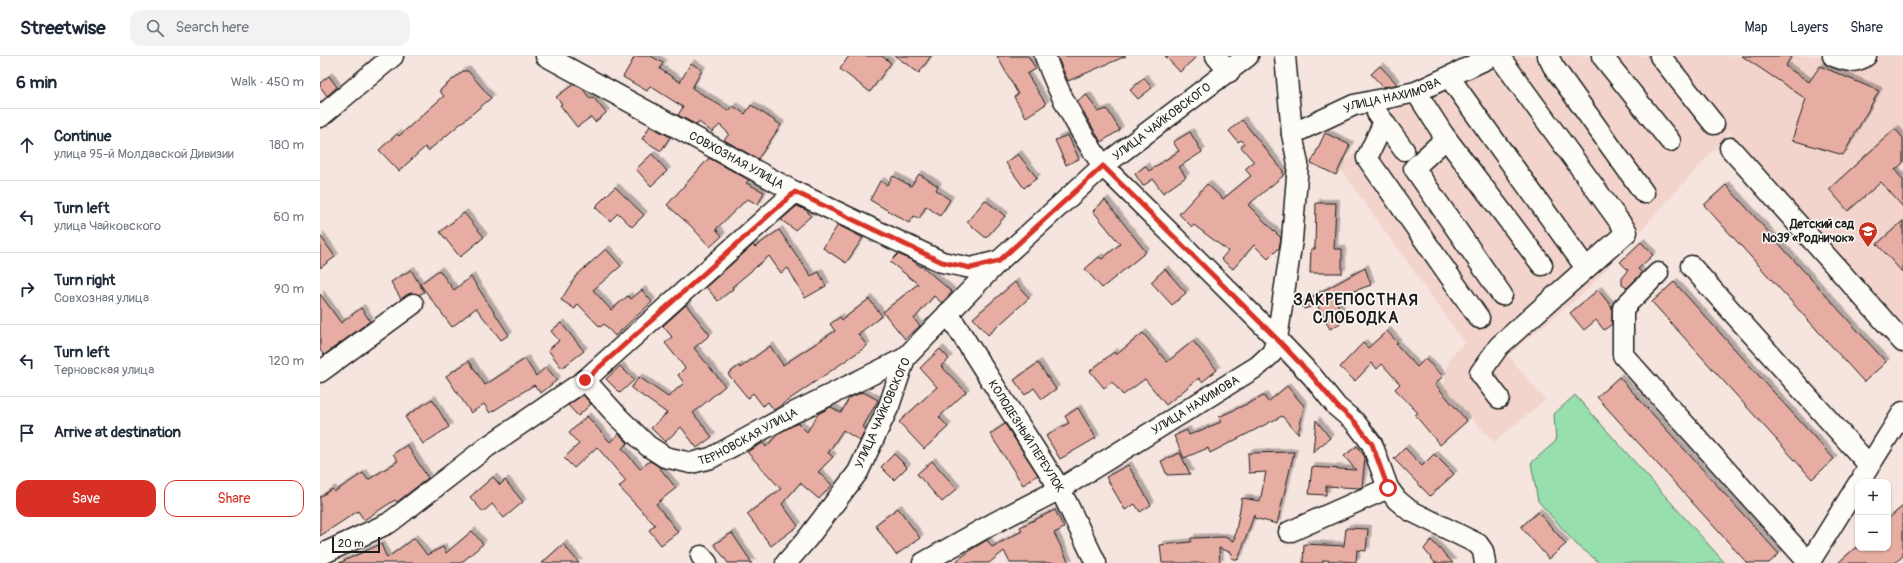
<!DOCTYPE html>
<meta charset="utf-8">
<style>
:root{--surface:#fff;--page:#f2f2f3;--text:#1f2937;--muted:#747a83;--line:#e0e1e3;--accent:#d93025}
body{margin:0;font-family:Pangolin,sans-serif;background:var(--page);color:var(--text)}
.controls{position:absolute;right:12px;bottom:12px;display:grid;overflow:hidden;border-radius:8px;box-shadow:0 1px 3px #0004}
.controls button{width:36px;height:36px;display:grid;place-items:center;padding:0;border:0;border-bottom:1px solid var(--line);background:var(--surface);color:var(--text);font:20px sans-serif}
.scale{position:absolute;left:12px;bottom:10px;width:48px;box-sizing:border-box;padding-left:4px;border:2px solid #1c1c1c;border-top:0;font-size:11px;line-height:14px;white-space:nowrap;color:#1c1c1c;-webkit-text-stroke:3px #fdfcf7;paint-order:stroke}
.stop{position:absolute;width:12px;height:12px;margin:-9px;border:3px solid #d93025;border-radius:50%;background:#fff}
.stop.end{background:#d93025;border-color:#fff;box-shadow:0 1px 4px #0008}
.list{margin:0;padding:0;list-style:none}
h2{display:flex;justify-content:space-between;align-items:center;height:52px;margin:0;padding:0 16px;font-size:17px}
h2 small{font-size:13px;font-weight:400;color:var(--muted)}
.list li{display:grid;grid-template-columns:26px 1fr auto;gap:12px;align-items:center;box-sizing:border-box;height:72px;padding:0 16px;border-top:1px solid var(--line)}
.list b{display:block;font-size:15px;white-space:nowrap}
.list p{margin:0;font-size:13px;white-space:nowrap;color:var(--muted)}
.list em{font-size:13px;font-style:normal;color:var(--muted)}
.actions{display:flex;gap:8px;padding:12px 16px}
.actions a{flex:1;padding:9px 0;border:1px solid var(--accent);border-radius:12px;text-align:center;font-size:14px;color:var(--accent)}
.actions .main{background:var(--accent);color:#fff}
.icon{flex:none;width:22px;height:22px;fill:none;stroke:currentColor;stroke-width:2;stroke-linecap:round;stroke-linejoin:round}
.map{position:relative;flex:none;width:1583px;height:507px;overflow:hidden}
header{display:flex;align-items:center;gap:24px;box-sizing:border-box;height:56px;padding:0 20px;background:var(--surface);border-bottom:1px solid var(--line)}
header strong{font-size:19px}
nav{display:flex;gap:22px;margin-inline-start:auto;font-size:14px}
.search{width:280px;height:36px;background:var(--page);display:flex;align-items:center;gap:10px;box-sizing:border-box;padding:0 14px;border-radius:12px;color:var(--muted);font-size:15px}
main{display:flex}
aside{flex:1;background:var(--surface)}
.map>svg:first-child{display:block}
.built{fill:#f2d4cc}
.green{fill:#97dfad;stroke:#5a7e64}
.building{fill:#e7ada3;stroke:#1c1c1c;filter:url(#shadow)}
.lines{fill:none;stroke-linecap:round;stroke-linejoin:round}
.minor-casing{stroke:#1c1c1c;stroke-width:23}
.minor{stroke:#fdfcf7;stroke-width:20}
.route{stroke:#d93025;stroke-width:5}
.labels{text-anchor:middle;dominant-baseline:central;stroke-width:3;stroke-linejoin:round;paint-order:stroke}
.street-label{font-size:12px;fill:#1c1c1c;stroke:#fdfcf7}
.poi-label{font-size:12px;font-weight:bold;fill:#1c1c1c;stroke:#fdfcf7;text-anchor:end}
.district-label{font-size:16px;font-weight:bold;letter-spacing:1px;fill:#1c1c1c;stroke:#fdfcf7}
</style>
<header>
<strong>Streetwise</strong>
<div class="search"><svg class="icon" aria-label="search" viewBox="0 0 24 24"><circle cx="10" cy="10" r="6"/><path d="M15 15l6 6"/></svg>Search here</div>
<nav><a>Map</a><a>Layers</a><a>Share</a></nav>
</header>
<main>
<aside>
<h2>6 min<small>Walk · 450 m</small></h2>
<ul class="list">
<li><svg class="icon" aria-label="ahead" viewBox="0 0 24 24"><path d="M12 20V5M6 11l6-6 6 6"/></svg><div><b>Continue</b><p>улица 95-й Молдавской Дивизии</p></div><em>180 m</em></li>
<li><svg class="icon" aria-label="left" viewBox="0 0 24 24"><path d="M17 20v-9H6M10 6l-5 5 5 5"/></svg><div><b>Turn left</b><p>улица Чайковского</p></div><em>60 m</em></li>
<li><svg class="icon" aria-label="right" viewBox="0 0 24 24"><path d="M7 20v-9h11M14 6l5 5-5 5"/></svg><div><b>Turn right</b><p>Совхозная улица</p></div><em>90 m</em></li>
<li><svg class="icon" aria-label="left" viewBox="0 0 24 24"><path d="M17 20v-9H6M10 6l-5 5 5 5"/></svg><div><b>Turn left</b><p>Терновская улица</p></div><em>120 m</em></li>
<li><svg class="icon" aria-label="arrive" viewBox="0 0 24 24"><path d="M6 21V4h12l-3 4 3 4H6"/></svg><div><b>Arrive at destination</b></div></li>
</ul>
<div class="actions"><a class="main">Save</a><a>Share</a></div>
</aside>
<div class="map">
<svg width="1583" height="507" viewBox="0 0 1583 507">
<defs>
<filter id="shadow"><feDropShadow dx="3.5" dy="-3.5" stdDeviation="0" flood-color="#0004"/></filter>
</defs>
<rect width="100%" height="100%" fill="#f6e4de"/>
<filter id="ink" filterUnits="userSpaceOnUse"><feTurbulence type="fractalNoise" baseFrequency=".025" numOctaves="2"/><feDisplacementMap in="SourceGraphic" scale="8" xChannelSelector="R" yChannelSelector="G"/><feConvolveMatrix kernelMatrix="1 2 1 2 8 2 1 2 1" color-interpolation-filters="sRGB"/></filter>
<g filter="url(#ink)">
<path class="built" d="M1187,0H1583V268L1409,77L1268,233L1188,299L1225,344L1174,386L1123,332L1130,301L1145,287L1020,112L1068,57Z"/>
<path class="green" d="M1255,339L1405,507H1280L1256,488L1218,445L1211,407L1236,385L1234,358Z"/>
<path class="building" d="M315,0H331L343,7L340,13L360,26L371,7L382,14L372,32L409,55L413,50L425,58L431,49L461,69L438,103L404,84L409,78L400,69L392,76L379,66L377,69L358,59L363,51L330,30L327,35L303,21Z
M529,0H562L571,7L550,36L520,13Z
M575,0H611L599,17Z
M677,0H708L716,13L707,18L726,48L706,61L694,41L698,38Z
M737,0H806L748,25Z
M845,0H877L860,16Z
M1422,0H1472L1465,10L1489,26L1500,10L1559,35L1523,99L1472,84L1486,43Z
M1060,10L1077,28L1075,29L1063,31L1051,18Z
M143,15H148L171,42L108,95L105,91L79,115L59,94L77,78L79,80L124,40L119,35Z
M9,20L17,31L7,40L0,30V27Z
M824,22L832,32L818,43L810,34Z
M254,28L263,33L270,43L273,41L286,57L275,66L271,61L257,71L240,49L242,48L236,41Z
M767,39L778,56L787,53L800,74L781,86L757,45Z
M922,64L963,115V120L928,149L961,182L959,192L948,203L934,189L913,213L901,203L908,195L874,169L872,171L859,158L887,128L903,143L931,120L925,113L934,106L921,91L924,87L921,84L918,86L909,75Z
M330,70L350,81L341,95L322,83Z
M1575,73L1583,82V107L1575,114L1583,124V151L1561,126L1528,155L1509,133Z
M870,76L882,96L859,111L866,121L843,137L833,123L823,130L815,118L825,110L829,115L859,95L853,86Z
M1005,77L1030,89L1016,119L991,107Z
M748,79L759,103L746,109L735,84Z
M332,98L347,115L331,130L316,113Z
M698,98L717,122L704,132L686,107Z
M389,102L429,124L426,127L444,136L438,149L428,143L426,144L396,173L402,180L390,191L371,170L347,149Z
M599,118L618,130L616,134L630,144L620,160L606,150L599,163L594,160L589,167L550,144L560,125L567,129L573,120L591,130Z
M1406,129L1566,306L1544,326L1384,149Z
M295,131L324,159L312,171L298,157L290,165L275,151Z
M665,144L685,160L666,182L647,166Z
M785,144L826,196L782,232L765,213L779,201L782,203L800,188L773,155Z
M996,147H1016L1014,193H1022V217H990L991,193H995Z
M477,150L486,154L491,160L475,174L461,164Z
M144,157L164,181L140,201L120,176Z
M1583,165V217L1557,188Z
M518,169L543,182L526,207L503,192Z
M459,174L491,220L499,216L506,230L485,242L468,212L461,217L449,200L412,231L413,233L398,245L386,231L433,189L435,191Z
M0,179L15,201L0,212Z
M1321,186L1333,199L1318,213L1322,217L1307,232L1302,229V221L1308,214L1300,206Z
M286,193L301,210L273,234L291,254L308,240L311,243L322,234L332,246L295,280L284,268L280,271L258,248L255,253L241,244L256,220Z
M578,198L593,205L601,211L602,210L632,236L622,247L614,240L594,263L600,270L585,283L563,256L598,228L570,206Z
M1045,212L1051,229L1014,242L1026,264L1010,273L997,249L984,253L981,247Z
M845,213L866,237L852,249L831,226Z
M91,214L104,236L99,239L91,237L81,243L71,226Z
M119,214L134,234L151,221L189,279L181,284L156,252L132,271L100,228Z
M695,226L709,242L668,279L653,262Z
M1354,226L1514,403L1492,423L1332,246Z
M1278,234L1292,251V268L1284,274L1276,264L1264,274L1250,257Z
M0,238L21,267L41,252L50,265L4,299L0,294Z
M549,243L562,260L538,278L547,290L454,354L448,346L443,350L433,337L428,342L408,318L419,310L420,312L450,290L463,309L515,275L510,268L520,261L522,264Z
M366,249L390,279L374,292L405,330L373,357L392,381L377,392L361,371L345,386L331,372L347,357L311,332L319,321L348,341L364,327L358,319L365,312L345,287L352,281L343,270Z
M241,267L264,295L242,312L228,294L239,285L231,275Z
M1067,275L1078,287L1076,288L1097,311L1105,303L1123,320L1115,328L1147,365L1120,389L1095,359L1098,357L1075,333L1080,328L1062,308L1057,313L1052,307L1035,325L1020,311L1043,287L1048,292Z
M823,277L847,306L873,285L897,314L882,326L879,322L846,349L825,323L803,339L792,326L784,332L770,315L794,296L796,299Z
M620,293L629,303L621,310L646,336L619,361L628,371L604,393L579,366L617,331L600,312Z
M205,303L216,320L226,311L237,324L221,337L214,329L170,357L164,348L151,357L126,320L149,305L165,329Z
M718,307L736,333L722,343L714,332L705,339L694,324Z
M300,310L314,324L300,337L286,323Z
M1299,321L1459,498L1449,507H1427L1277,341Z
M967,330L984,350L978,378L962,360L890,397L888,392L864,402L854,380L867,374L869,379L901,366L899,361L944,340L948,346Z
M543,336L558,344L543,371L546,373L540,385L523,374L508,397L513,401L498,416L512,429L499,443L480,427L462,448L478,470L451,490L427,458L461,433L427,396L443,387L446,391L459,377L478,367L487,376L498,358L511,351L521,357L529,342Z
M263,339L271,348L258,360L248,349Z
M112,343L129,371L103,388L85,361Z
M758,352L776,382L740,403L726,380L749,367L745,360Z
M267,360L290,386L299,378L308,387L302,392L320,413L330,405L338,410L356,432L336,448L358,476L341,489L329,474L335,469L299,431L306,425L277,391L254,412L244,402L259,388L249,377Z
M996,364L1010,382L993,396Z
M685,368L718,419L703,429L670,378Z
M87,389L108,422L77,446L75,444L44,464L38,455L0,480V441L12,433L14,436L43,417L48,424L78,405L73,398Z
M1037,390L1045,401L1042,431L1039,432L1006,430V439L989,438L992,411L1036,414L1024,400Z
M1085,392L1102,410L1114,398L1134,418L1110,440L1074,403Z
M974,396L957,468L934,462V459L918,504L911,502L912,497L899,492L900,507H842L840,489L871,486V482L904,481L914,485L922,442L940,445L946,416L929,417L928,397Z
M860,397L870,418L847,419L841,405Z
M574,398L587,411L574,424L561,411Z
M612,405L637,433L622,446L597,418Z
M808,409L831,449L820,456L815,448L805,454L786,421Z
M173,421L180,429L185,424L203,446L184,462L172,448L163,456L150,441Z
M1583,450V500L1575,507H1518L1535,492H1568V463Z
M578,452L600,482L576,499L555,469Z
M735,454L744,472L734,477L749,507H690L684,495L669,507H634L652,493L667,484L672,491L702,475L700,471Z
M1218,456L1246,488L1229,503L1201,471Z
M1026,472L1048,473L1046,495L1037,494L1036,506L1003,504V507H983L984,488L1024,490Z
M152,475L163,488L141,507H19L61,488L67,502L94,482L107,499L123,491L126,497Z
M412,477L432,507H408L394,488Z
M1111,484L1133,507H1115L1104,493Z
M243,488L259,507H222Z"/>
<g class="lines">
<defs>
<g id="minor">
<path id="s1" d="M226,0L475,136L622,206L651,212L679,205"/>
<path d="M725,0C739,40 759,75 783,110L957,283L992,320L1017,351L1035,366L1052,388L1068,432L1077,444L1089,454L1158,488L1163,495L1165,507"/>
<path d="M896,0L909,16"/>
<path d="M1179,0L1307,176L1179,290L1160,317L1179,342"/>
<path d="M1228,0L1233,10L1324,137"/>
<path d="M1282,0L1350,85"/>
<path d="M1340,0L1394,68"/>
<path d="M1513,0C1526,5 1534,8 1546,0"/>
<path d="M1129,21L1266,212"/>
<path d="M1096,36L1123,78L1121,87L1094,112L1182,239"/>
<path d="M1057,57L1084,94"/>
<path d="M0,61L73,0"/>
<path d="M1064,66L1047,102L1159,262"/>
<path id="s2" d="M972,78L1034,49L1096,36L1173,0"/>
<path d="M1123,78L1222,209"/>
<path d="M1410,92L1583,286"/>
<path d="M1371,210L1549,409"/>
<path d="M1338,217L1303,252V299L1489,507L1538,428"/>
<path id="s3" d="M628,257L740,433L776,507"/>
<path d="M0,316L93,248"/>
<path id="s4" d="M265,324L299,362L328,390L345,401L371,407L391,402L469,359L585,302"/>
<path d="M1543,420L1583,356"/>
<path d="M969,476L1068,432"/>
<path d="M0,499L69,467L167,391L265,324L475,136"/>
<path d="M381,500L387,507"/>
<path id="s5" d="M466,507L487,483L538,416L569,350L585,302L679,205L783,110L928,0"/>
<path id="s6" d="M603,507L674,467L740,433L938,310L952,297L957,283L972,184L978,108L972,78L965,0"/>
</g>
</defs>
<use href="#minor" class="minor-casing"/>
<use href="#minor" class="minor"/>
</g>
</g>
<g class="lines" filter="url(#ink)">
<path class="route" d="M265,324L475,136L622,206L651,212L679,205L783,110L957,283L992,320L1017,350L1035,366L1052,388L1068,432"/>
</g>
<defs>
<symbol id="school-pin" viewBox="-11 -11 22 30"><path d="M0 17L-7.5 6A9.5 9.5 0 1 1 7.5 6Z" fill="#c8321e" stroke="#fdfcf7"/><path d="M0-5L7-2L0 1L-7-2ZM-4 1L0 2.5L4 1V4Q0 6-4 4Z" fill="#fff"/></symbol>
</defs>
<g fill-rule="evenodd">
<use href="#school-pin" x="1537" y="164" width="22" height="30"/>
</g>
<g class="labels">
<g class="street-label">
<text stroke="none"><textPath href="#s2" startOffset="108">УЛИЦА НАХИМОВА</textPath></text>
<text stroke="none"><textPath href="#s5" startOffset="589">УЛИЦА ЧАЙКОВСКОГО</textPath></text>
<text stroke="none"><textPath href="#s1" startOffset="217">СОВХОЗНАЯ УЛИЦА</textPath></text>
<text stroke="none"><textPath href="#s6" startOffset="315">УЛИЦА НАХИМОВА</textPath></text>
<text transform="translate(563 357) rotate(-66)">УЛИЦА ЧАЙКОВСКОГО</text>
<text stroke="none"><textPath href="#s4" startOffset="201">ТЕРНОВСКАЯ УЛИЦА</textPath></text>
<text stroke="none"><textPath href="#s3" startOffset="146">КОЛОДЕЗНЫЙ ПЕРЕУЛОК</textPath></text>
</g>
<g class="poi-label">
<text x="1534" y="168">Детский сад<tspan x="1534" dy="14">№39 «Родничок»</tspan></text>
</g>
<g class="district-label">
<text x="1036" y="244">ЗАКРЕПОСТНАЯ<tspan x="1036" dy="18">СЛОБОДКА</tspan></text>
</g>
</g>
</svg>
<div class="controls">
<button>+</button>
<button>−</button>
</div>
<div class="scale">20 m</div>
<div class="stop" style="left:1068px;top:432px"></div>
<div class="stop end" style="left:265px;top:324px"></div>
</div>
</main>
